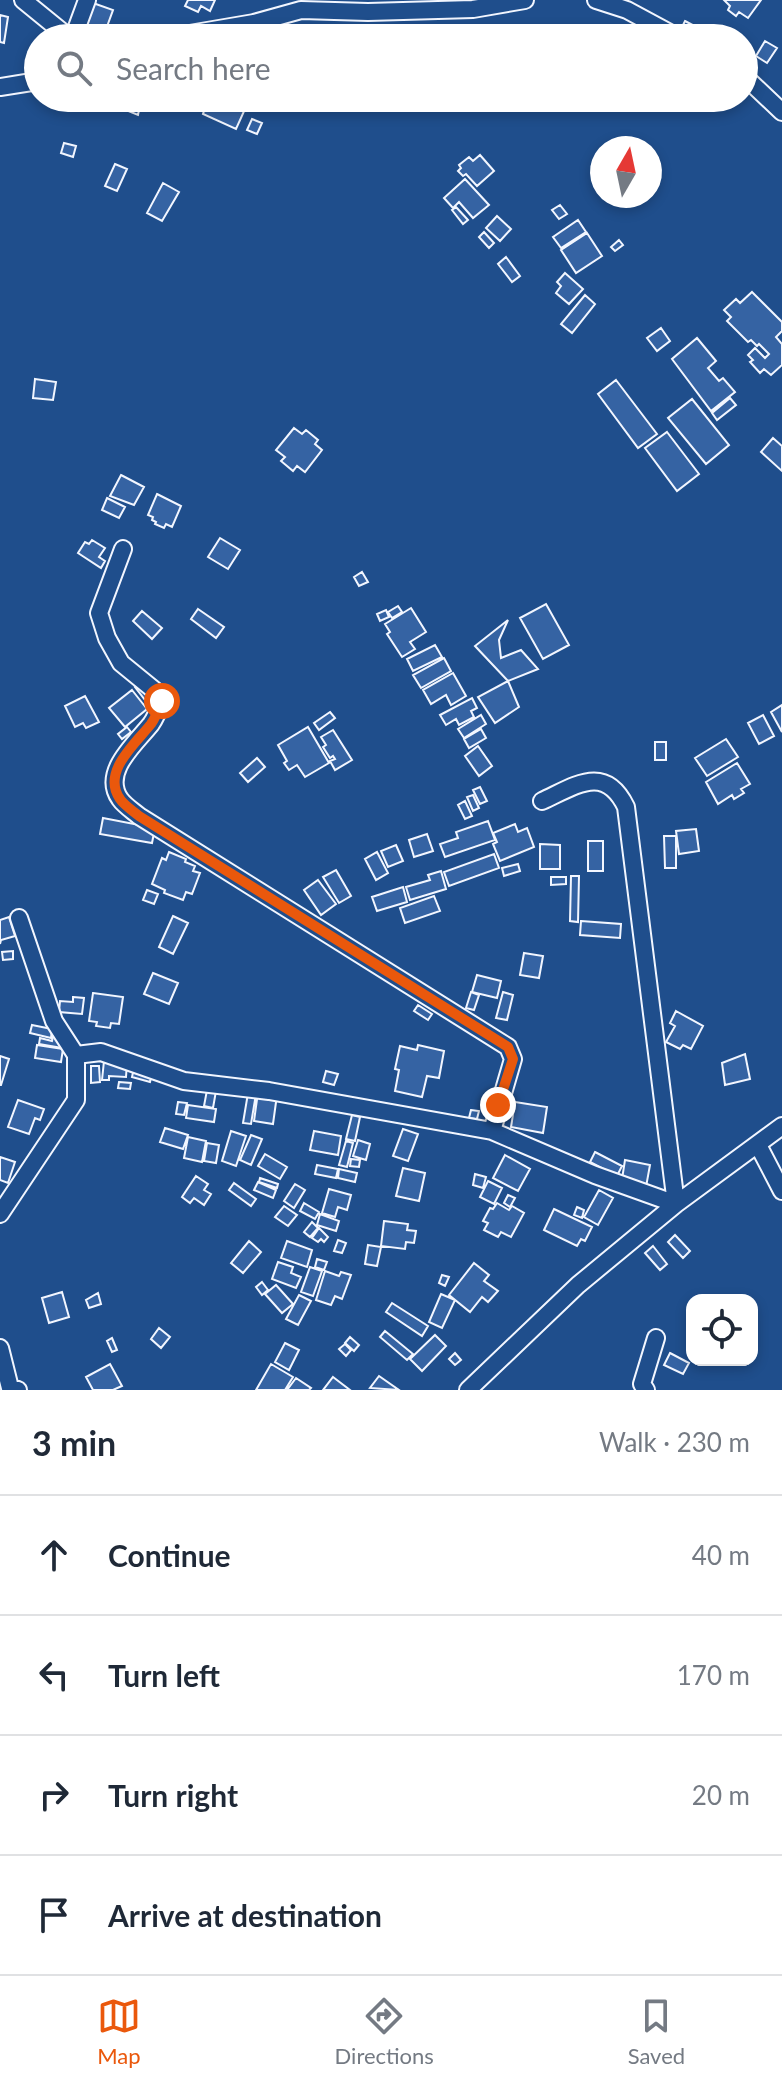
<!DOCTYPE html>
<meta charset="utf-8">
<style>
:root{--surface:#fff;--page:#f6f6f7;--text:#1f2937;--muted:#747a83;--line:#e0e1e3;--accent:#ea580c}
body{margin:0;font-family:Lato,sans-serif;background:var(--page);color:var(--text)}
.controls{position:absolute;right:24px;bottom:24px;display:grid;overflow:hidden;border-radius:16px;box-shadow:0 4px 12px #0003}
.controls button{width:72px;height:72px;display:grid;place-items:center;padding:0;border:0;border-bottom:2px solid var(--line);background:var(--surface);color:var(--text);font:40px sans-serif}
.compass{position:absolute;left:590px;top:136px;width:72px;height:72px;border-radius:50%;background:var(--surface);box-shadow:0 4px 12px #0003;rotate:9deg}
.stop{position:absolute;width:24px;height:24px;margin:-18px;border:6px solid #ea580c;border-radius:50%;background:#fff}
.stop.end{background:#ea580c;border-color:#fff;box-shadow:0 2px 8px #0008}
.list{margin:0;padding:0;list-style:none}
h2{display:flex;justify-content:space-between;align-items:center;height:104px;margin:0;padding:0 32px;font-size:34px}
h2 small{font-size:26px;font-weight:400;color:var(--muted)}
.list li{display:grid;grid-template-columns:52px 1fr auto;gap:24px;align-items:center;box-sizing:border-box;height:120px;padding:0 32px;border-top:2px solid var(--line)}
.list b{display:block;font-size:30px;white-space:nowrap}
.list em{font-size:26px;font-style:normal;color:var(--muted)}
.icon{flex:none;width:44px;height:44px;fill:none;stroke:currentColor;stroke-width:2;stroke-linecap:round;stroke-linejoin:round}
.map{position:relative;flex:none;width:782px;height:1390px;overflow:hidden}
.search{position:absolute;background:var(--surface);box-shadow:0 4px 12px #0003;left:24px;right:24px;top:24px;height:88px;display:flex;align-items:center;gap:20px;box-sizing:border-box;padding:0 28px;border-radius:44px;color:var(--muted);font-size:30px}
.sheet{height:584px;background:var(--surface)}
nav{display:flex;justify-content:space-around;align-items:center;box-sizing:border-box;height:112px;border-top:2px solid var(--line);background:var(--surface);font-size:22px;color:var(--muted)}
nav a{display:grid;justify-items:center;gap:4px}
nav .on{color:var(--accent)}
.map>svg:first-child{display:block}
.building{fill:#3563a3;stroke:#f2f6ff;stroke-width:2}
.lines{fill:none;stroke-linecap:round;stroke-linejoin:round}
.minor-casing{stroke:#f2f6ff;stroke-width:20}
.minor{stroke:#1f4e8c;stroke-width:16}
.route{stroke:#ea580c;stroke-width:10}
</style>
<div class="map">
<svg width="782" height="1390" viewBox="0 0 782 1390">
<rect width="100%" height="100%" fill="#1f4e8c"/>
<path class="building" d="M188,0H215L210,11L201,6L198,12L185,6Z
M724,0H761L748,18L739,12L736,16L728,10L730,6Z
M93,3L113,10L105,32L85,24Z
M0,15L8,17L4,43L0,42Z
M685,21L704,31L701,37L682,27Z
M765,41L777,48L767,63L756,56Z
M208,98H250L236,129L203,114Z
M125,101L140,106L138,115L123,109Z
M252,119L262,123L257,134L247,130Z
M64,143L76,146L73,157L61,153Z
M480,155L494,171L477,186L466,174L463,176L458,171L461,168L459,165L469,157L473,161Z
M115,164L127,169L117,191L105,186Z
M465,179L489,205L473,218L459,202L453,208L444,198Z
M163,183L179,192L162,221L147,213Z
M560,205L567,214L559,219L552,210Z
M456,207L468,220L463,224L452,210Z
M497,216L511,229L500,241L486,228Z
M578,220L586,232L561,248L553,237Z
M484,232L494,243L489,248L479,237Z
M587,233L602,256L576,273L561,250Z
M619,240L623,245L615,251L611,247Z
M506,257L520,276L512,282L498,264Z
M565,273L583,289L569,304L556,293L561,286L557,282Z
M752,292L782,322V331L776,337L782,344V365L771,375L764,369L760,373L750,362L753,360L748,355L755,348L765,358L769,354L759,344L757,346L751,340L748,342L727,321L731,317L724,310L736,299L740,303Z
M585,295L595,304L572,333L561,324Z
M661,328L670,341L657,351L647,338Z
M697,338L716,361L708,368L719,381L723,378L735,392L711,411L672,359Z
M35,379L56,382L53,400L33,398Z
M616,380L657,434L638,448L598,394Z
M730,398L736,405L717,420L712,413Z
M692,399L729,445L706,464L668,418Z
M294,428L302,434L306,430L318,440L315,444L322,450L305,472L297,466L293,471L281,461L285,457L276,450Z
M667,432L699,474L677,491L645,448Z
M773,438L782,446V471L761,452Z
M121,475L144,487L134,505L110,496Z
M157,494L181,506L172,527L166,524L164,528L155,524L156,522L152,520L153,517L148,515Z
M107,498L125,507L119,518L102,510Z
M220,538L240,550L228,569L208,557Z
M92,540L105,548L99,557L105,561L101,568L78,553L85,542L89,544Z
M362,572L368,582L359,586L354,577Z
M546,604L569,645L543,659L520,618Z
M398,606L402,612L392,618L388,612Z
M411,608L426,632L410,642L415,649L402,657L387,634L390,632L385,624Z
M198,609L224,627L216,638L191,619Z
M386,610L389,617L380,621L377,614Z
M142,611L162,628L152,639L133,621Z
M508,620L499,640L501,658L521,650L538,669L508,681L475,646Z
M435,645L442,657L413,671L407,659Z
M444,658L451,671L421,688L413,675Z
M453,673L466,696L451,705L446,695L431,704L423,690Z
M508,681L519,707L495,723L478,697Z
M143,682L157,699L153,703L148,697L145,700L135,687Z
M132,690L147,709L125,727L109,708Z
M85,696L99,722L86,728L83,723L75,727L65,706Z
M472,698L477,708L471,711L474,717L459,725L456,719L446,725L440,715Z
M782,705V732L771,712Z
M330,712L335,718L319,730L314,723Z
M481,715L486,724L464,738L458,729Z
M763,715L774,736L759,744L748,723Z
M127,727L131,732L122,739L118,734Z
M308,727L329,763L305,777L297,765L289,770L284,763L287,761L278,745Z
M481,729L486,738L469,748L464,739Z
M333,730L352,760L335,770L330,761L335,759L333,756L330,758L323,747L326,745L321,737Z
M726,739L738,757L707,776L695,758Z
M655,742H666V760H655Z
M478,746L492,766L479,776L465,756Z
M257,758L265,767L248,782L240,773Z
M737,763L750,784L741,789L744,793L734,799L732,795L718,804L706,782Z
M480,787L487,801L480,804L473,790Z
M473,795L479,808L473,811L467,797Z
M465,801L472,816L465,819L458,805Z
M103,818L155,828L152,843L100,834Z
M488,821L495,840L445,857L440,844L458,838L456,832Z
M515,824L518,832L527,828L534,847L500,861L493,844L497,842L493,833Z
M696,829L699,851L679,854L676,831Z
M427,834L433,851L414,857L409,840Z
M664,836H676V868H665Z
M588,841H603V871H588Z
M540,844L560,845V869H540Z
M396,845L403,861L388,867L381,851Z
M169,852L186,859L185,862L195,866L193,871L200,873L192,894L186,892L183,900L164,893L165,890L152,884L162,858L166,860Z
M377,852L388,873L376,880L365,859Z
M494,854L499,868L449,886L444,872Z
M518,864L520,871L504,876L502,868Z
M336,870L351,896L339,903L323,877Z
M441,871L446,889L410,900L406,887L430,880L428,875Z
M571,876H579L578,922L570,921Z
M551,877H566V884L551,885Z
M318,880L336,904L321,915L304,890Z
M403,887L407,902L377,911L372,897Z
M147,890L158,894L154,904L143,900Z
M434,896L440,911L405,923L400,908Z
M173,916L188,923L173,954L159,947Z
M9,917L15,936L1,940L0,944V920Z
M581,921L621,924L620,938L580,935Z
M13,951V959L3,960L2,952Z
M524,953L543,956L539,978L520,975Z
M153,973L178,983L169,1004L144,994Z
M477,975L501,981L497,998L472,992Z
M471,992L479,995L474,1010L466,1008Z
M503,992L513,995L507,1020L496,1018Z
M93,993L123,997L119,1024L111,1023L110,1028L96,1026L97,1022L89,1021Z
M73,997L84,998L82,1014L59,1012L60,1001L73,1002Z
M418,1005L432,1014L428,1020L414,1011Z
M676,1011L703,1026L691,1049L683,1045L680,1049L666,1042L675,1026L670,1023Z
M32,1025L52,1029L51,1038L30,1033Z
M54,1032L63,1042L62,1048L39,1044L40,1038L52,1041Z
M37,1045L63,1049L61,1062L35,1058Z
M418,1045L444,1051L439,1078L427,1076L422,1097L395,1091L399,1070L395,1069L400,1046L417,1050Z
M745,1054L750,1079L725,1085L722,1063Z
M0,1056L9,1059L1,1085H0Z
M104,1061L127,1063L126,1077L109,1076V1080H102Z
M91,1066H99L100,1082L91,1083Z
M134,1068L152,1074L150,1082L132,1077Z
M326,1071L338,1074L334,1085L323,1082Z
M119,1082L131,1083L130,1089L118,1088Z
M207,1090L216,1091L213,1108L204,1106Z
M258,1092L277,1095L273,1124L254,1121Z
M248,1093L256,1094L251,1124L243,1123Z
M18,1100L44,1109L40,1120L35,1118L29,1134L8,1127Z
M178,1102L187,1103L184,1115L176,1114Z
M515,1102L547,1107L543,1133L511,1127Z
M188,1105L216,1109L214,1122L186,1118Z
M471,1110L479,1111L477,1119L469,1118Z
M352,1115L360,1117L355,1141L346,1139Z
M165,1128L188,1135L183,1149L160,1142Z
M403,1129L418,1134L408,1161L393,1156Z
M231,1131L246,1136L236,1166L222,1161Z
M314,1131L341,1136L338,1155L310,1150Z
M251,1135L262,1139L251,1165L240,1160Z
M188,1137L206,1141L202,1162L184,1158Z
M358,1140L370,1144L366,1160L353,1156Z
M346,1141L353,1143L347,1167L339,1165Z
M207,1143L219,1145L216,1163L204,1161Z
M595,1152L622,1166L617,1176L590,1162Z
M265,1154L287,1167L280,1179L258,1166Z
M505,1155L530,1169L518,1191L493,1178Z
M0,1157L15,1162L8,1183L0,1180Z
M351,1159L360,1160L359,1167L350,1166Z
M625,1160L650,1165L646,1187L622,1179Z
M317,1165L338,1169L336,1178L315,1174Z
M403,1168L425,1173L419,1201L396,1196Z
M339,1169L357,1173L355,1182L338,1178Z
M475,1174L486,1177L483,1188L473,1185Z
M196,1176L208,1184L204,1190L211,1194L204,1205L194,1198L190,1203L182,1197Z
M260,1178L278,1184L277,1188L259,1182Z
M488,1181L502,1188L494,1204L480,1197Z
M258,1182L276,1190L273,1198L254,1190Z
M234,1183L256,1199L251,1206L229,1190Z
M295,1184L305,1190L294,1208L284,1201Z
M329,1189L351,1195L347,1210L338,1207L335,1217L322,1213Z
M599,1190L613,1198L598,1225L584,1217Z
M508,1195L515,1198L510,1207L504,1203Z
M304,1203L319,1212L315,1219L300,1211Z
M497,1203L509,1210L512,1206L524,1213L511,1237L501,1232L498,1237L484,1230L488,1223L483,1221L490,1208L493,1209Z
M284,1206L297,1215L288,1226L275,1217Z
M577,1207L584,1210L582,1218L574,1215Z
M554,1209L592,1227L585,1241L581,1239L577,1246L544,1230Z
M320,1214L339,1221L336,1231L317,1225Z
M384,1221L408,1224L407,1230L416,1231L414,1243L406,1242L405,1249L381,1246Z
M312,1222L318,1228L310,1237L304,1232Z
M319,1228L328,1237L324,1242L321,1239L318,1242L312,1238Z
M675,1235L690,1251L683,1258L668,1242Z
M338,1240L346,1243L342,1253L334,1251Z
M249,1241L261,1252L243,1273L231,1263Z
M287,1241L312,1250L307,1267L281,1258Z
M368,1245L381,1247L377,1266L365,1264Z
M653,1246L667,1264L660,1270L645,1253Z
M317,1259L327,1262L324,1270L315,1267Z
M278,1262L293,1267L291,1273L301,1277L296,1288L272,1279Z
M474,1263L489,1275L484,1281L498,1291L488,1302L482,1297L470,1312L449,1295Z
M310,1267L322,1271L313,1296L301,1292Z
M325,1271L339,1276L341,1272L351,1275L342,1299L335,1296L331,1305L316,1300Z
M442,1275L449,1277L445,1286L439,1283Z
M262,1282L268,1290L262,1295L256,1287Z
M276,1285L293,1304L282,1313L265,1294Z
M62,1292L69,1317L49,1323L42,1298Z
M98,1293L101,1304L89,1308L86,1300Z
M441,1294L455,1300L442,1328L429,1322Z
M299,1295L311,1301L298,1325L286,1319Z
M392,1303L428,1326L422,1336L386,1312Z
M159,1328L170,1337L161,1348L151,1339Z
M385,1331L413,1354L407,1360L380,1337Z
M435,1335L446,1346L422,1371L410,1359Z
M350,1337L359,1345L354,1351L345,1343Z
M112,1338L117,1350L112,1352L107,1341Z
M285,1343L299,1350L289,1370L275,1362Z
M345,1344L351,1350L346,1356L339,1349Z
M455,1353L461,1360L455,1365L449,1359Z
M670,1353L689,1363L683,1374L664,1365Z
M110,1364L122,1386L113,1390H93L86,1377Z
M271,1364L293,1377L285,1390H256Z
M379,1376L399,1390L370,1388Z
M333,1377L350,1390H323Z
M296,1378L311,1388L309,1390H287Z"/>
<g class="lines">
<defs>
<path id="minor" d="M23,0L61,31L62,38
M596,0L627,10L679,38
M73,38L87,0
M166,38L254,23L301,10L368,12L473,9L525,0
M744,76L782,112
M0,87L38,81
M123,549L99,613L107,638L121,663L159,694L162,701C159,709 156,717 151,724C136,743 101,772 120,799C124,805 133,811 139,816L508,1047L513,1059L492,1131
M76,1055L101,1052L184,1081L269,1091L492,1131L595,1175L676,1204L626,807C605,763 575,786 542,801
M758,1145L782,1191
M0,1214L76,1100V1055L54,1021L19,918
M0,1348L10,1388L18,1390
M468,1390L578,1285L676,1204L782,1126
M646,1390L642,1384L656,1338"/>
</defs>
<use href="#minor" class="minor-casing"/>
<use href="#minor" class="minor"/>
</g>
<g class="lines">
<path class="route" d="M162,701C159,709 156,717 151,724C136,743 101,772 120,799C124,805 133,811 139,816L508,1047L513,1059L498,1105"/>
</g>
</svg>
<div class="controls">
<button><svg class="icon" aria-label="locate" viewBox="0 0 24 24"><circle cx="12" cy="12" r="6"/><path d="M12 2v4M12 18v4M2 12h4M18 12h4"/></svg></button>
</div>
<svg class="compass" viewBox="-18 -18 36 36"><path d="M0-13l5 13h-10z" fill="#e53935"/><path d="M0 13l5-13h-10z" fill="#747a83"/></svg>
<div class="stop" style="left:162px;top:701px"></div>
<div class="stop end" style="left:498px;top:1105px"></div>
<div class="search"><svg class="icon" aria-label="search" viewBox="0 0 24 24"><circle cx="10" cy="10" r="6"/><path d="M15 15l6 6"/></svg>Search here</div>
</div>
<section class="sheet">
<h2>3 min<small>Walk · 230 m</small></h2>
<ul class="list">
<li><svg class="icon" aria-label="ahead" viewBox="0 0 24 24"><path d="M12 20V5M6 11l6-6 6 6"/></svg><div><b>Continue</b></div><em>40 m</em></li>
<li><svg class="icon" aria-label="left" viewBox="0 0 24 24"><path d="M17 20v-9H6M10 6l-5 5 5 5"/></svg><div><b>Turn left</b></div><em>170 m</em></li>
<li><svg class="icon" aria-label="right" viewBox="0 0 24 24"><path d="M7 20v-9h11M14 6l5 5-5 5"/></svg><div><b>Turn right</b></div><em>20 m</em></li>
<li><svg class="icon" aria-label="arrive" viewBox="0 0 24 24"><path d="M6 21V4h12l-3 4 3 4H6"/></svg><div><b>Arrive at destination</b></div></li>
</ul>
</section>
<nav>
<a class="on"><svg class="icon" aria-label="map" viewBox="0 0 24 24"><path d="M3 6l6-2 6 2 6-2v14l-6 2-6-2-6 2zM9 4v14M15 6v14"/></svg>Map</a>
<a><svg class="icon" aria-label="directions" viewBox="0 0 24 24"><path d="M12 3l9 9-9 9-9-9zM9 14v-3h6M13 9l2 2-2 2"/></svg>Directions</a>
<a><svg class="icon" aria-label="saved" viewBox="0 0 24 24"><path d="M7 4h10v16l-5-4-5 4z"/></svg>Saved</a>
</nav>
